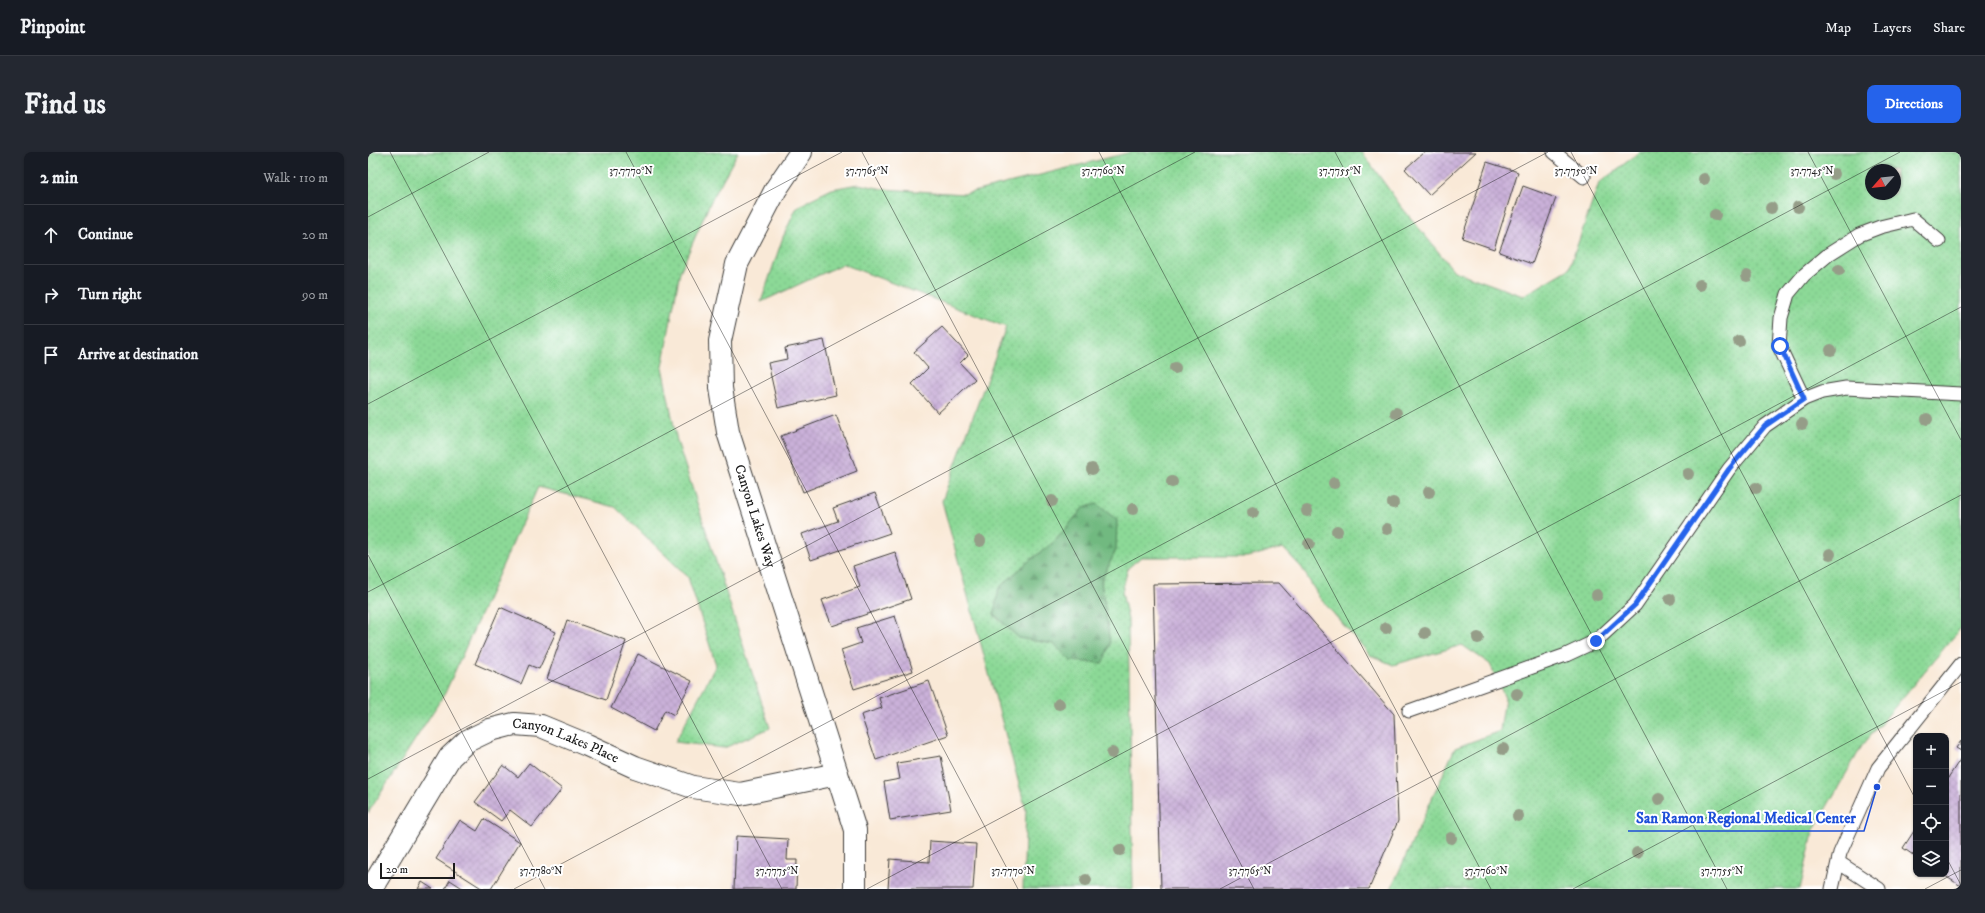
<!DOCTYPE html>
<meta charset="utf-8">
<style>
:root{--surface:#171b24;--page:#242831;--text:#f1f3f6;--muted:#9ea1a6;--line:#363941;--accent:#2563eb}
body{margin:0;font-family:"IM FELL DW Pica",serif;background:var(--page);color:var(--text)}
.controls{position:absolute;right:12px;bottom:12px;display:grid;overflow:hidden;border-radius:8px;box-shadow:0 1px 3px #0004}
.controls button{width:36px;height:36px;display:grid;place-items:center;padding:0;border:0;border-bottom:1px solid var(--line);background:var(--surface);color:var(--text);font:20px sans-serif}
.compass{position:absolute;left:1497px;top:12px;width:36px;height:36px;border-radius:50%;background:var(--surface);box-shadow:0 1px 3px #0004;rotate:242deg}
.scale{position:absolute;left:12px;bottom:10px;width:75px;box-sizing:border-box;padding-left:4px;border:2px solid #1c1c1c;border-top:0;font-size:11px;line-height:14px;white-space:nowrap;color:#1c1c1c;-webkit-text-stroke:3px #fff;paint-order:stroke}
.stop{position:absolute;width:12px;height:12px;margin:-9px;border:3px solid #2563eb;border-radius:50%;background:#fff}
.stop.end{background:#2563eb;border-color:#fff;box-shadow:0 1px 4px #0008}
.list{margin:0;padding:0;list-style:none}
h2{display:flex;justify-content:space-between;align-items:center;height:52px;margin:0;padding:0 16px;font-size:17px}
h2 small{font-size:13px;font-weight:400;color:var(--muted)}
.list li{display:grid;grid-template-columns:26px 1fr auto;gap:12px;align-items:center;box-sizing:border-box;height:60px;padding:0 16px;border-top:1px solid var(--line)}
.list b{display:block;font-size:15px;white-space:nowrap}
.list em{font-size:13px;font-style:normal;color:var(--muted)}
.icon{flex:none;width:22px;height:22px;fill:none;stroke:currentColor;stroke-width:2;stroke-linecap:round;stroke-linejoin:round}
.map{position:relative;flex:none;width:1593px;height:737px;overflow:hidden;border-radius:8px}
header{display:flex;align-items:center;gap:24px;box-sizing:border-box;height:56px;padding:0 20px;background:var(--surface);border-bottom:1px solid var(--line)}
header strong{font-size:19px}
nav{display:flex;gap:22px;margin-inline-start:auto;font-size:14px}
.intro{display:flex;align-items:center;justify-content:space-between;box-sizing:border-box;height:96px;padding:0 24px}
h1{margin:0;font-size:28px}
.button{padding:10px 18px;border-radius:8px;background:var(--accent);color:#fff;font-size:14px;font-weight:700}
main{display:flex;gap:24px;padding:0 24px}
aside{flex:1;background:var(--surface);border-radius:8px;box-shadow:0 1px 3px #0004}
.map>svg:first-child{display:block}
.green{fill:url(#green-dots);stroke:#547a5a;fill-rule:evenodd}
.forest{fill:url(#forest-firs);stroke:#466a4e}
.building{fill:url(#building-cross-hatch)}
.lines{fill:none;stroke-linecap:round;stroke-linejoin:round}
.lane-casing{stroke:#3d3b38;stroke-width:15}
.street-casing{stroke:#3d3b38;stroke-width:24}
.lane{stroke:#fff;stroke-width:13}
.street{stroke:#fff;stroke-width:22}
.tree{fill:#959d88}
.route{stroke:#2563eb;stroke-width:5}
.ticks{fill:none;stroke:#1c1c1c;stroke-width:1;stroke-opacity:0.45}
.labels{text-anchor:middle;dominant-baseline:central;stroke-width:4;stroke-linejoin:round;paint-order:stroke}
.street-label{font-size:14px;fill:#1c1c1c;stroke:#fff}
.ticks-label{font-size:10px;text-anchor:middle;fill:#1c1c1c;stroke:#fff;stroke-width:4;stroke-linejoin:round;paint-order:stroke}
.leader{fill:none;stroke:#1d4ed8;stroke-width:1.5}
.callout-dot{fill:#1d4ed8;stroke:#fff;stroke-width:1.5}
.callout-label{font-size:15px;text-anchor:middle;font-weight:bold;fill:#1d4ed8;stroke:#fff;stroke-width:4;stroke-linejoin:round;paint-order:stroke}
</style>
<header>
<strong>Pinpoint</strong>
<nav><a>Map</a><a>Layers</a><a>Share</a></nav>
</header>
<div class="intro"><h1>Find us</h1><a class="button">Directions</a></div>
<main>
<aside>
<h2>2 min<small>Walk · 110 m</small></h2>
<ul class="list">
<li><svg class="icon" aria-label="ahead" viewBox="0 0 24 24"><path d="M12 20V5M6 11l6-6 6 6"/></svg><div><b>Continue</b></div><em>20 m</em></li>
<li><svg class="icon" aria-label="right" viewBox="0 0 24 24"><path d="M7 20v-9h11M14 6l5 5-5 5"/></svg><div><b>Turn right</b></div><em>90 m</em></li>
<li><svg class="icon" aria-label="arrive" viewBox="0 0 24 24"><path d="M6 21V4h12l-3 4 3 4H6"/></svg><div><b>Arrive at destination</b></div></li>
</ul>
</aside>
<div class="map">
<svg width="1593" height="737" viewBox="0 0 1593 737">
<defs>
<pattern id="green-dots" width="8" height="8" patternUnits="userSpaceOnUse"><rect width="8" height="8" fill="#8cd997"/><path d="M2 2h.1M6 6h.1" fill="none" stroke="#78ba82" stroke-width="1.8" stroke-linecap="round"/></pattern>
<pattern id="forest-firs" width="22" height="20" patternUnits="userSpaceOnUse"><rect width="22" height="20" fill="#71b980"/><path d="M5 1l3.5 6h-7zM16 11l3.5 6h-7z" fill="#619e6e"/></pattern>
<pattern id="building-cross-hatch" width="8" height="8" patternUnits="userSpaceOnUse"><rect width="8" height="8" fill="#cab1d9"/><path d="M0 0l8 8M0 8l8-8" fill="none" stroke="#ad98ba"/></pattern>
</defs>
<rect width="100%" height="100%" fill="#fff"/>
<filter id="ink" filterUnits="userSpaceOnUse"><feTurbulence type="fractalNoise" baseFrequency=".025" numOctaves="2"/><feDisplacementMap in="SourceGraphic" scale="8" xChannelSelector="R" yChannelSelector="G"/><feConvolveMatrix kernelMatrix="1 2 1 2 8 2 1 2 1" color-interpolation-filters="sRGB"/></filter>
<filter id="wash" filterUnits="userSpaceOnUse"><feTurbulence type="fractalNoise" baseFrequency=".012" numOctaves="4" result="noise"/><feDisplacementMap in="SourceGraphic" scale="16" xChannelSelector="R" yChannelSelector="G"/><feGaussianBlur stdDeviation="0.9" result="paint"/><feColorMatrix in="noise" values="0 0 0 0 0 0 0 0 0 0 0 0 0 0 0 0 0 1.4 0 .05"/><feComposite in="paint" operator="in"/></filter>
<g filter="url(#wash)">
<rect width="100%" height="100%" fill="#f9e9d7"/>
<path class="green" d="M0,0H370L342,51L312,120L294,215L309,289L402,576L356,596L307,590L348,513L320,425L247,355L170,335L77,541L0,661Z
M763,0H994L1032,53L1086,119L1155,144L1201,117L1231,31L1272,0H1593V476L1494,594L1446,677L1432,737H1023L1087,596L1132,579L1137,546L1122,512L1094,493L1025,513L1002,503L951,445L934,416L915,396L879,405H773L760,416L754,440L760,468L765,737H655L658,658L574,349L638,175L475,112L393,150L415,85L428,57L441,48L464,37L490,32L515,37L597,42ZM1503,18H1527V42H1503ZM716,355L748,398L733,429L737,457L703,509L686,492L651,486L626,463L631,436L661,409L686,390Z"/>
<path class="forest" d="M729,352L749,368L748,398L733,429L742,491L735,511L703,509L686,492L651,486L626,462L631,436L661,409L686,390L716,355Z"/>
<g id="blocks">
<path class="building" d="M1056,0H1108L1061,43L1037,17Z
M1119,10L1150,20L1126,97L1094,86Z
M1155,34L1188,46L1164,112L1131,100Z
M574,175L600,203L592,211L607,227L570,261L544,232L560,216L546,200Z
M456,188L468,243L410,256L400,211L419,207L417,196Z
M468,263L489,319L435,340L413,284Z
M507,341L522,381L443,408L434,382L470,369L465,356Z
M527,400L543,447L464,474L454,448L492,435L485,414Z
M911,431L1026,562L1030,669L1001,737H793L785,432Z
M132,455L188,480L171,517L161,513L153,532L107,512Z
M527,464L545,519L486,537L473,498L493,491L488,476Z
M199,468L258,489L238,548L179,527Z
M270,502L324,529L306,563L297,558L286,579L243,556Z
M561,529L580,583L508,608L493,563L514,556L511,546Z
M1593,589V599L1588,596Z
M573,604L583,658L522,668L516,630L532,627L529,611Z
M1593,606V734L1574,722H1578V629Z
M161,611L194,637L164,675L142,658L133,669L107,650L135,613L150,625Z
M116,667L152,690L123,737H115L68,707L92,668L109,679Z
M1548,676V705L1535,696Z
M368,684L420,687L419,708H429L428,737H366Z
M562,689L608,692L605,737H520L522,707L561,710Z
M82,728L96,737H77Z
M54,730L65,737H50Z"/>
</g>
</g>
<g filter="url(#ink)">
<use href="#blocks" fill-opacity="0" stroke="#3d3b38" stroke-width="1"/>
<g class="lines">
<defs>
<path id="lane" d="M1186,0L1216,25
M1436,247L1411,194L1413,166L1420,142L1436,123L1461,102L1491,83L1512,75L1545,67L1571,89
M1041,559L1198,503L1228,489L1267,453L1361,317L1397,274L1436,247L1454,240L1478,236L1593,242
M1470,710L1511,737
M1464,737L1472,701L1510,616L1593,512"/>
<g id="street">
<path id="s1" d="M433,0L408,37L369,112L352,189L353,236L360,280L487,678V737"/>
<path id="s2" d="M3,737L82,605L99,589L122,578L146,572L173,574L219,593L267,615L325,635L372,642L469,622"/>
</g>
</defs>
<use href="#lane" class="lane-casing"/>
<use href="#street" class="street-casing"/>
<use href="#lane" class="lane"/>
<use href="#street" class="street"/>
</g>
<g class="tree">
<circle cx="1466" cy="22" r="6"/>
<circle cx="1336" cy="27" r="6"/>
<circle cx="1430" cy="55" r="6"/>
<circle cx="1403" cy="56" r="6"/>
<circle cx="1347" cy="63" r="6"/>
<circle cx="1471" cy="118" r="6"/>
<circle cx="1379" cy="124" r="6"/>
<circle cx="1332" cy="133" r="6"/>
<circle cx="1371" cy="189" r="6"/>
<circle cx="1463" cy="198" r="6"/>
<circle cx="807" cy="216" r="6"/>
<circle cx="1028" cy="261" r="6"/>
<circle cx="1559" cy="267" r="6"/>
<circle cx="1434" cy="272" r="6"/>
<circle cx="724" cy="317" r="6"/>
<circle cx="1320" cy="322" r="6"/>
<circle cx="804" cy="330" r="6"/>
<circle cx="966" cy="331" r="6"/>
<circle cx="1388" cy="336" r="6"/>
<circle cx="1061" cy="340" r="6"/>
<circle cx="684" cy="349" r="6"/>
<circle cx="1025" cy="351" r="6"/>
<circle cx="765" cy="357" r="6"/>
<circle cx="939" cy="359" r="6"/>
<circle cx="885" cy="360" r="6"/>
<circle cx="1019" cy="377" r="6"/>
<circle cx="969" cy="379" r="6"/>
<circle cx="612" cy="389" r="6"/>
<circle cx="941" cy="392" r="6"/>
<circle cx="1462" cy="402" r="6"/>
<circle cx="1229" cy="443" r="6"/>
<circle cx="1302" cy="447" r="6"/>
<circle cx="1018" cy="476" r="6"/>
<circle cx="1057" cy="481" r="6"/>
<circle cx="1110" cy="486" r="6"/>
<circle cx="1149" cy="542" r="6"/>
<circle cx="691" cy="552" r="6"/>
<circle cx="1135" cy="597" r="6"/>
<circle cx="744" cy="601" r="6"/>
<circle cx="1291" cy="647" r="6"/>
<circle cx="1150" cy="664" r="6"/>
<circle cx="1083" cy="686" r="6"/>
<circle cx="752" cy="698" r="6"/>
<circle cx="1269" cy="701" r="6"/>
<circle cx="1103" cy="724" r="6"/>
<circle cx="718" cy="728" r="6"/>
</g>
</g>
<g class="lines" filter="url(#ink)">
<path class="route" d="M1228,489L1267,453L1361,317L1397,274L1436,247L1412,194"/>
</g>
<path class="ticks" d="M22,0L414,737M258,0L650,737M494,0L886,737M731,0L1123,737M967,0L1359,737M1203,0L1548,648M1440,0L1593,288M0,65L121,0M0,252L474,0M0,403L177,737M0,440L827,0M0,627L1180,0M1578,705L1593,733M146,737L1532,0M499,737L1593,155M852,737L1593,343M1205,737L1593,530M1557,737L1593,718"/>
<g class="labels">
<g class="street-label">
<text stroke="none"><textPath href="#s1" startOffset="388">Canyon Lakes Way</textPath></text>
<text stroke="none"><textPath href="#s2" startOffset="282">Canyon Lakes Place</textPath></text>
</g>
</g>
<g class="ticks-label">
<text x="263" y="22">37.7770°N</text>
<text x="499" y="22">37.7765°N</text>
<text x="735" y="22">37.7760°N</text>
<text x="972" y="22">37.7755°N</text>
<text x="1208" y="22">37.7750°N</text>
<text x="1444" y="22">37.7745°N</text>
<text x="173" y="722">37.7780°N</text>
<text x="409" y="722">37.7775°N</text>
<text x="645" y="722">37.7770°N</text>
<text x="882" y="722">37.7765°N</text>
<text x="1118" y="722">37.7760°N</text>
<text x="1354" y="722">37.7755°N</text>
</g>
<path class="leader" d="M1509 635L1496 679H1260"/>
<circle class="callout-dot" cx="1509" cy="635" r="4"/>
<g class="callout-label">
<text x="1378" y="671">San Ramon Regional Medical Center</text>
</g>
</svg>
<div class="controls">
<button>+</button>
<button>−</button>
<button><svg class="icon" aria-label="locate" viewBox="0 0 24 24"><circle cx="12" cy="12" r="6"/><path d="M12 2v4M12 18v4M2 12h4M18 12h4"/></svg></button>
<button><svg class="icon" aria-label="layers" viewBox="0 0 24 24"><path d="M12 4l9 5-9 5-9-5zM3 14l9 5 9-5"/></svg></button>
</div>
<svg class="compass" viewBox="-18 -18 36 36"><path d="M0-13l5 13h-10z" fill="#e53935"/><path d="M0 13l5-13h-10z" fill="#9ea1a6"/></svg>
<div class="scale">20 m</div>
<div class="stop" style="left:1412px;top:194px"></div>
<div class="stop end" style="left:1228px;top:489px"></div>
</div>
</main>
